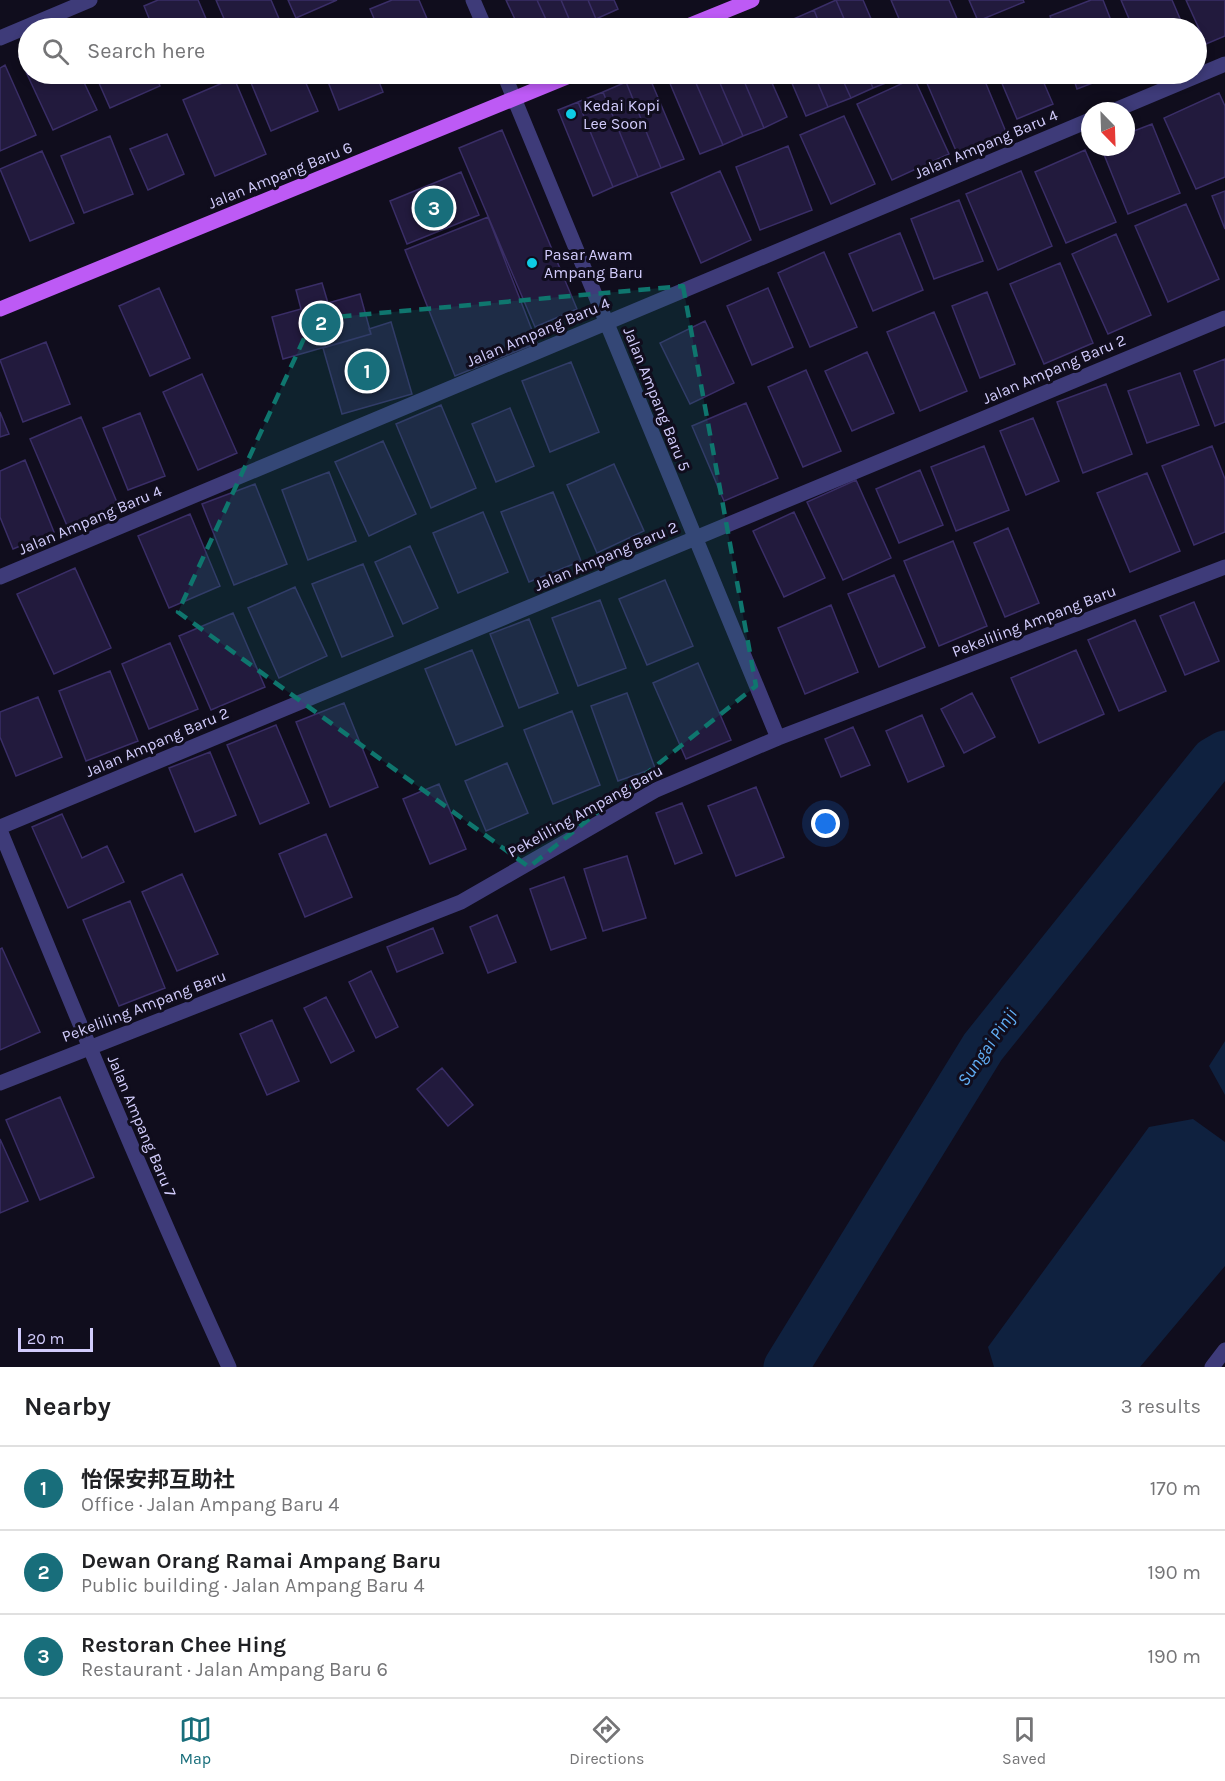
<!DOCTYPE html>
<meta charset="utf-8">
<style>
:root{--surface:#fff;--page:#f2f2f2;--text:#202124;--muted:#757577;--line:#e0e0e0;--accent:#186e7b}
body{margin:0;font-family:Karla,"Noto Sans SC",sans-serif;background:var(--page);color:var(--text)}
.compass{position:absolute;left:1081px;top:102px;width:54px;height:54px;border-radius:50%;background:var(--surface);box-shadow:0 3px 9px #0003;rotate:157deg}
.scale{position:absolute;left:18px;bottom:15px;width:75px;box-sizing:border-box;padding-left:6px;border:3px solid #d2ccfc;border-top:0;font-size:16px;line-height:21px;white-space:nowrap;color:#d2ccfc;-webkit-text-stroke:4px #100d1d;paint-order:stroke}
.you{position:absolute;left:826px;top:824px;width:21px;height:21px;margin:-15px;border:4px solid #fff;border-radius:50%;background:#1a73e8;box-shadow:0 0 0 9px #1a73e833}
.badge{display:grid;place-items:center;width:39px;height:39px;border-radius:50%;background:var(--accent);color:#fff;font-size:20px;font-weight:700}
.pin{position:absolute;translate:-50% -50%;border:3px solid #fff;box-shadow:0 2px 6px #0006}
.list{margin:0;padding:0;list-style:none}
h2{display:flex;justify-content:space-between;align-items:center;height:78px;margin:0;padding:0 24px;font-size:26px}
h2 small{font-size:20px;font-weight:400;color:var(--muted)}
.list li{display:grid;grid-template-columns:39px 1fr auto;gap:18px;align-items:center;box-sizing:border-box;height:84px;padding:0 24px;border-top:2px solid var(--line)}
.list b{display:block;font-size:22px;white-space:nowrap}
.list p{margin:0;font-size:20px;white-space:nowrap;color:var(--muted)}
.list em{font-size:20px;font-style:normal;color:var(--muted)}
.icon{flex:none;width:33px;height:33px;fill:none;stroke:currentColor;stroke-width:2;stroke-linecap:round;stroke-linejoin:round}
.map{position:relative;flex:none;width:1225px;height:1367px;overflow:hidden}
.search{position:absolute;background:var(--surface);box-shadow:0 3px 9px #0003;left:18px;right:18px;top:18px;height:66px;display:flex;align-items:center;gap:15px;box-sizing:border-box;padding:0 21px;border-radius:33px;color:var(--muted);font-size:22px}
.sheet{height:330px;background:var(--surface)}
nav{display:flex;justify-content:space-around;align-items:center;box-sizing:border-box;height:84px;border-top:2px solid var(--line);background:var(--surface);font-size:16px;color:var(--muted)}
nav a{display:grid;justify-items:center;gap:3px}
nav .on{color:var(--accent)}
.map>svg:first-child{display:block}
.water{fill:#0f213f}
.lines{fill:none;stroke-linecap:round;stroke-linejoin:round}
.river{stroke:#0f213f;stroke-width:45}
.building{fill:#221a3d;stroke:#3a2e67;stroke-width:1.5}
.minor{stroke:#3e3b79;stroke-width:15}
.major{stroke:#bd5af5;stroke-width:15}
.marked{fill:#0f766e;fill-opacity:0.2;stroke:#0f766e;stroke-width:4.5;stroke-dasharray:12 8;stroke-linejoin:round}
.poi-dot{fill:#0ecce5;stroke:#100d1d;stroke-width:2}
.labels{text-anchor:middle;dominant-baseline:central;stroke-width:6;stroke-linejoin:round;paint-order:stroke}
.poi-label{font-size:16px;fill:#d2ccfc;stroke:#100d1d;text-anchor:start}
.street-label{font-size:16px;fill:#d2ccfc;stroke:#100d1d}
.water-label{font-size:18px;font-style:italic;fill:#61aef5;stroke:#100d1d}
</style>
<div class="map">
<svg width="1225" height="1367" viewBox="0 0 1225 1367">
<rect width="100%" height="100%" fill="#100d1d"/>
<path class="water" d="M1225,1041V1095L1209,1066Z
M1193,1119L1225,1142V1266L1140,1367H994L988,1347L1149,1127Z"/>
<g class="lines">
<path class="river" d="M786,1367L983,1047L1213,760L1225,753"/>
</g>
<path class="building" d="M158,0H198L210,28H153L144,6Z
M216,0H271L283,28H228Z
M288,0H337L296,18Z
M392,0H419L431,28H378L370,9Z
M506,0H537L550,28H519Z
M537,0H561L573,28H550Z
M561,0H588L596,19L573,28Z
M588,0H614L618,9L596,19Z
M836,0H863L875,28H848Z
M836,0L848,28H821L814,10Z
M891,0H949L961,28H903Z
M969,0H1023L1024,2L978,21Z
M1091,0H1103L1114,28H1054L1050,16Z
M1121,0H1172L1184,28H1133Z
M1186,0H1225V36L1206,44Z
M814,10L821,28H795L791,20Z
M791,20L795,28H771Z
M28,53V74H80L97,110L53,130L19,57Z
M5,65L36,135L0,151V68Z
M95,74H154L160,86L110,108Z
M261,74H302L318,111L271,131L249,78Z
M325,74H376L383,92L339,110Z
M648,74L684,159L661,168L626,82Z
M666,74H692L723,145L700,154Z
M692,74H716L743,136L723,145Z
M716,74H741L764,128L743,136Z
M741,74H768L787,117L764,128Z
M788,74H814L828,107L806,116Z
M814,74H840L851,98L828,107Z
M840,74H867L873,88L851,98Z
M867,74H894L896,79L873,88Z
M942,74H982L1006,132L957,153L926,81Z
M998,74H1040L1053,104L1017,119Z
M1072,74H1116L1077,89Z
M234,78L266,154L215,176L183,100Z
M914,78L949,154L892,180L857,104Z
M626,82L661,168L638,177L603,92Z
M603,92L638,177L613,187L578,102Z
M1219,93L1225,106V177L1196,189L1164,118Z
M578,102L613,187L593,196L558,110Z
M844,116L875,184L831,204L800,135Z
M1152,124L1180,193L1128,214L1101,147H1126V134Z
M502,130L577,309L535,327L459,148Z
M167,134L184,174L148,190L130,149Z
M110,136L133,194L84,213L61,156Z
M788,146L812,210L760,230L736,167Z
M1085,150L1116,222L1066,243L1035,172Z
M42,151L74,223L30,241L0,169Z
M720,171L751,240L701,263L671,193Z
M1021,171L1052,246L998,270L966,194Z
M461,172L479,215L407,244L390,201Z
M1225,191V229L1212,196Z
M959,200L983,261L934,279L911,219Z
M1186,204L1219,279L1168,302L1135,226Z
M488,217L537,343L455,376L405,250Z
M900,233L923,290L873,311L849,254Z
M1116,234L1151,315L1108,334L1072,254Z
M824,252L857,327L810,347L778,273Z
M1060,263L1093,343L1044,364L1010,284Z
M322,283L328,303L360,294L371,334L283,359L272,317L301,309L296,290Z
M159,288L190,358L150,376L119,306Z
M768,288L793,347L752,365L727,306Z
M987,292L1015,364L980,378L952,306Z
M934,312L967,391L920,411L887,332Z
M705,321L734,383L690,404L660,343Z
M391,322L412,394L342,414L323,348L371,334L369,329Z
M46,342L70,404L23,422L0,360Z
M867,352L894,413L852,431L825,371Z
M1225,359V422L1215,426L1194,371Z
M571,362L599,432L550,452L522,381Z
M806,370L841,451L803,467L768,387Z
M1180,373L1199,425L1147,443L1128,391Z
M202,374L237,453L198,470L163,392Z
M1106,384L1132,454L1083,473L1057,402Z
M746,403L778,478L724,501L692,426Z
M441,405L476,488L431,508L396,424Z
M510,408L534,466L496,482L472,424Z
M0,412L9,434L0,437Z
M140,413L165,476L128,490L103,428Z
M81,417L119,507L68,528L30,439Z
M1033,418L1059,481L1026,495L1000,431Z
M383,441L416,514L369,536L335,462Z
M984,446L1009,510L956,531L931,467Z
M1212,446L1225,479V532L1194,545L1162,466Z
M25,460L54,532L13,549L0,517V471Z
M614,464L644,531L597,553L567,485Z
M920,470L943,525L899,543L876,489Z
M329,472L356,541L308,560L282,490Z
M1147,473L1180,551L1130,572L1097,493Z
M856,480L891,558L843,580L807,502Z
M255,484L287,564L234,585L202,504Z
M553,492L581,561L529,582L501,512Z
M483,512L508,572L458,593L433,533Z
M794,512L825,578L784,597L753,531Z
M190,514L220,586L169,608L138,536Z
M1008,528L1039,603L1005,617L974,543Z
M953,541L987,626L939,646L904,561Z
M410,546L438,608L403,624L375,562Z
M363,564L393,636L342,657L312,584Z
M75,568L111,648L54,674L17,594Z
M894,575L925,647L879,667L848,594Z
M665,580L693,646L647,665L619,599Z
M295,587L327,656L279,678L248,608Z
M600,600L626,668L578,686L552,618Z
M1194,602L1219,661L1185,675L1160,616Z
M831,605L858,672L805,694L778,628Z
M233,613L265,687L211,710L179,636Z
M529,619L558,693L519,708L490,634Z
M1135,620L1166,691L1119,711L1088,640Z
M170,643L198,709L149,729L122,664Z
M472,650L503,726L456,745L425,669Z
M1076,650L1104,714L1039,743L1011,678Z
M698,663L731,740L686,759L653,683Z
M110,671L138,741L86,761L59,691Z
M627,693L655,768L618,781L591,706Z
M972,693L995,737L964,753L941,709Z
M38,697L62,757L16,776L0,737V712Z
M344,703L378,787L330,807L296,722Z
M572,711L600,785L553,804L524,730Z
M922,715L944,766L908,782L886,731Z
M276,725L309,803L260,824L227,745Z
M853,727L870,765L841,777L825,739Z
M210,752L236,815L195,832L169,768Z
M507,763L528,813L486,831L465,781Z
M439,784L466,849L430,864L403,799Z
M756,787L784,857L736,876L708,806Z
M682,803L702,853L675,864L656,813Z
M62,814L82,858L107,846L124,882L68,908L32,827Z
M326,834L352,897L305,917L279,854Z
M627,856L646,918L603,931L584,869Z
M182,874L218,954L177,971L142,892Z
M564,877L586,938L551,950L530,889Z
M130,901L165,988L119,1006L83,920Z
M497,915L516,962L488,973L470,927Z
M433,928L443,953L397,972L387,947Z
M2,948L40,1032L0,1050V949Z
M371,971L398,1027L376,1038L349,982Z
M326,997L354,1051L331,1063L304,1008Z
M272,1020L299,1081L267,1095L240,1034Z
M442,1068L473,1105L448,1126L417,1089Z
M60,1097L94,1177L40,1200L6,1120Z
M0,1139L28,1201L0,1213Z"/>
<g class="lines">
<path class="minor" d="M473,0L485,28
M0,38L90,0
M504,74L778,738
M1113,111L1225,64
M0,577L1090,120
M0,827L1225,318
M0,830C74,1011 148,1190 229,1367
M0,1083L461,902L656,790L778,738L1225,567
M1212,1367L1225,1350"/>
<path class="major" d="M683,28L752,0
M0,309L574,74"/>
</g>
<path class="marked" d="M683,286L756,686L529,867L178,612L313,319Z"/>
<g class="poi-dot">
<circle cx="571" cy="114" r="6"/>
<circle cx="532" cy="263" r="6"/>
</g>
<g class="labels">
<g class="poi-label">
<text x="583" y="105">Kedai Kopi<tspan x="583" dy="18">Lee Soon</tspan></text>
<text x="544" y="254">Pasar Awam<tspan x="544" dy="18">Ampang Baru</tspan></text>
</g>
<g class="street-label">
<text transform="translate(986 144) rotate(-23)">Jalan Ampang Baru 4</text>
<text transform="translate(280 175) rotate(-22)">Jalan Ampang Baru 6</text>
<text transform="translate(538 332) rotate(-23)">Jalan Ampang Baru 4</text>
<text transform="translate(1054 369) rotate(-23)">Jalan Ampang Baru 2</text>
<text transform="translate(657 399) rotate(68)">Jalan Ampang Baru 5</text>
<text transform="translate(90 520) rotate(-23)">Jalan Ampang Baru 4</text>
<text transform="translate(606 556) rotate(-23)">Jalan Ampang Baru 2</text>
<text transform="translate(1034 621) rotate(-21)">Pekeliling Ampang Baru</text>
<text transform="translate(157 742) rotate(-23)">Jalan Ampang Baru 2</text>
<text transform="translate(585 811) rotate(-29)">Pekeliling Ampang Baru</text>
<text transform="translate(144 1006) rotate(-21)">Pekeliling Ampang Baru</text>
<text transform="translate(142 1126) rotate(67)">Jalan Ampang Baru 7</text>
</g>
<g class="water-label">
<text transform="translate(987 1047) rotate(-55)">Sungai Pinji</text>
</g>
</g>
</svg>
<svg class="compass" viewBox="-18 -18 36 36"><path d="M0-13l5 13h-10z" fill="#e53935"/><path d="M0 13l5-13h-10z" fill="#757577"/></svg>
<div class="scale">20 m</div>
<div class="you"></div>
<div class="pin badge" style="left:367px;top:371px">1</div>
<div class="pin badge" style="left:321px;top:323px">2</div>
<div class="pin badge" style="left:434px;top:208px">3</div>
<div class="search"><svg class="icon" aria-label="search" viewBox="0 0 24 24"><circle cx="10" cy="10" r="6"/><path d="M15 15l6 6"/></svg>Search here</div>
</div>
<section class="sheet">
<h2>Nearby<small>3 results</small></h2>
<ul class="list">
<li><span class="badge">1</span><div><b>怡保安邦互助社</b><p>Office · Jalan Ampang Baru 4</p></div><em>170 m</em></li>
<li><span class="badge">2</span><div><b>Dewan Orang Ramai Ampang Baru</b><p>Public building · Jalan Ampang Baru 4</p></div><em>190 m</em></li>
<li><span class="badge">3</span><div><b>Restoran Chee Hing</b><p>Restaurant · Jalan Ampang Baru 6</p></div><em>190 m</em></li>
</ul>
</section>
<nav>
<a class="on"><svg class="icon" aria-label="map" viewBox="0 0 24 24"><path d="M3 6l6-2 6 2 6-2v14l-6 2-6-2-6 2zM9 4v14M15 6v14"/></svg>Map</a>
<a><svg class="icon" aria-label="directions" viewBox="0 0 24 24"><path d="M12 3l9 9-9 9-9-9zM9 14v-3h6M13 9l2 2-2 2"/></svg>Directions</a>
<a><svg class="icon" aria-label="saved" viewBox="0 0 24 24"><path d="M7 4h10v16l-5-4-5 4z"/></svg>Saved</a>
</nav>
